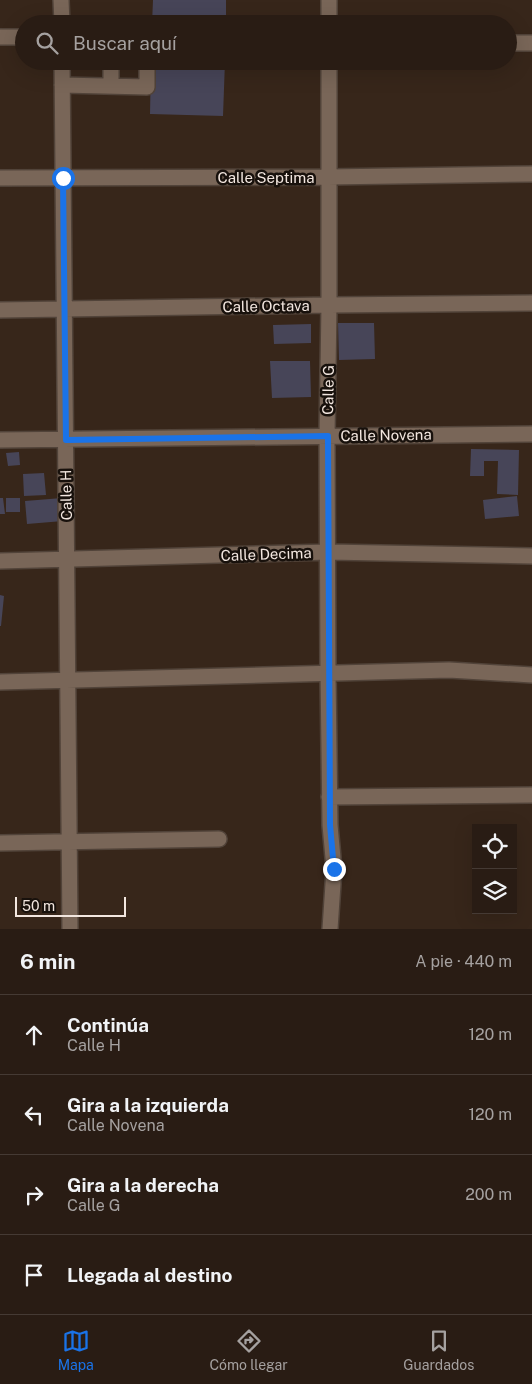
<!DOCTYPE html>
<html lang="es">
<meta charset="utf-8">
<style>
:root{--surface:#291c14;--page:#31251d;--text:#f1f3f6;--muted:#a5a1a0;--line:#453a34;--accent:#1a73e8}
body{margin:0;font-family:"Public Sans",sans-serif;background:var(--page);color:var(--text)}
.controls{position:absolute;right:15px;bottom:15px;display:grid;overflow:hidden;border-radius:0px;box-shadow:0 5px 20px #0002}
.controls button{width:45px;height:45px;display:grid;place-items:center;padding:0;border:0;border-bottom:1px solid var(--line);background:var(--surface);color:var(--text);font:25px sans-serif}
.scale{position:absolute;left:15px;bottom:12px;width:111px;box-sizing:border-box;padding-left:5px;border:2px solid #f2e6df;border-top:0;font-size:14px;line-height:18px;white-space:nowrap;color:#f2e6df;-webkit-text-stroke:4px #18110c;paint-order:stroke}
.stop{position:absolute;width:15px;height:15px;margin:-11px;border:4px solid #1a73e8;border-radius:50%;background:#fff}
.stop.end{background:#1a73e8;border-color:#fff;box-shadow:0 1px 5px #0008}
.list{margin:0;padding:0;list-style:none}
h2{display:flex;justify-content:space-between;align-items:center;height:65px;margin:0;padding:0 20px;font-size:21px}
h2 small{font-size:16px;font-weight:400;color:var(--muted)}
.list li{display:grid;grid-template-columns:32px 1fr auto;gap:15px;align-items:center;box-sizing:border-box;height:80px;padding:0 20px;border-top:1px solid var(--line)}
.list b{display:block;font-size:19px;white-space:nowrap}
.list p{margin:0;font-size:16px;white-space:nowrap;color:var(--muted)}
.list em{font-size:16px;font-style:normal;color:var(--muted)}
.icon{flex:none;width:28px;height:28px;fill:none;stroke:currentColor;stroke-width:2;stroke-linecap:round;stroke-linejoin:round}
.map{position:relative;flex:none;width:532px;height:929px;overflow:hidden}
.search{position:absolute;background:var(--surface);box-shadow:0 5px 20px #0002;left:15px;right:15px;top:15px;height:55px;display:flex;align-items:center;gap:12px;box-sizing:border-box;padding:0 18px;border-radius:28px;color:var(--muted);font-size:19px}
.sheet{height:385px;background:var(--surface)}
nav{display:flex;justify-content:space-around;align-items:center;box-sizing:border-box;height:70px;border-top:1px solid var(--line);background:var(--surface);font-size:14px;color:var(--muted)}
nav a{display:grid;justify-items:center;gap:2px}
nav .on{color:var(--accent)}
.map>svg:first-child{display:block}
.building{fill:#474558}
.lines{fill:none;stroke-linecap:round;stroke-linejoin:round}
.minor-casing{stroke:#514339;stroke-width:18}
.minor{stroke:#796658;stroke-width:15}
.route{stroke:#1a73e8;stroke-width:6}
.labels{text-anchor:middle;dominant-baseline:central;stroke-width:5;stroke-linejoin:round;paint-order:stroke}
.street-label{font-size:15px;fill:#f2e6df;stroke:#18110c}
</style>
<div class="map">
<svg width="532" height="929" viewBox="0 0 532 929">
<rect width="100%" height="100%" fill="#37261a"/>
<path class="building" d="M153,0H226V24H152Z
M151,61H225L223,116L150,114Z
M338,323H374L375,359L339,360Z
M311,324V343L274,344L273,325Z
M270,361H310L311,397L272,398Z
M471,449L519,450L518,495L497,494L498,461H484V476H470Z
M19,452L20,465L8,466L6,453Z
M44,473L46,495L24,496L23,474Z
M517,496L519,516L485,519L483,500Z
M0,498H3L5,514H0Z
M6,498H20V512H6Z
M62,498L63,521L27,524L25,501Z
M0,595L4,596L1,626H0Z"/>
<g class="lines">
<defs>
<path id="minor" d="M61,0L62,24
M329,24V0
M0,37H24
M508,43H532
M62,61L70,929
M111,61V86
M329,61V305L327,436L328,674L330,825L334,869L330,929
M62,85L147,87V61
M0,178L328,177L532,174
M0,310L329,305L532,303
M0,440L532,434
M0,561L329,552L532,556
M0,682L449,670L532,675
M329,797L532,795
M0,843L219,839"/>
</defs>
<use href="#minor" class="minor-casing"/>
<use href="#minor" class="minor"/>
</g>
<g class="lines">
<path class="route" d="M63,178L66,440L328,436L330,825L334,869"/>
</g>
<g class="labels">
<g class="street-label">
<text x="266" y="177">Calle Septima</text>
<text transform="translate(266 306) rotate(-1)">Calle Octava</text>
<text transform="translate(328 390) rotate(-89)">Calle G</text>
<text transform="translate(386 435) rotate(-1)">Calle Novena</text>
<text transform="translate(66 495) rotate(-91)">Calle H</text>
<text transform="translate(266 554) rotate(-2)">Calle Decima</text>
</g>
</g>
</svg>
<div class="controls">
<button><svg class="icon" aria-label="locate" viewBox="0 0 24 24"><circle cx="12" cy="12" r="6"/><path d="M12 2v4M12 18v4M2 12h4M18 12h4"/></svg></button>
<button><svg class="icon" aria-label="layers" viewBox="0 0 24 24"><path d="M12 4l9 5-9 5-9-5zM3 14l9 5 9-5"/></svg></button>
</div>
<div class="scale">50 m</div>
<div class="stop" style="left:63px;top:178px"></div>
<div class="stop end" style="left:334px;top:869px"></div>
<div class="search"><svg class="icon" aria-label="search" viewBox="0 0 24 24"><circle cx="10" cy="10" r="6"/><path d="M15 15l6 6"/></svg>Buscar aquí</div>
</div>
<section class="sheet">
<h2>6 min<small>A pie · 440 m</small></h2>
<ul class="list">
<li><svg class="icon" aria-label="ahead" viewBox="0 0 24 24"><path d="M12 20V5M6 11l6-6 6 6"/></svg><div><b>Continúa</b><p>Calle H</p></div><em>120 m</em></li>
<li><svg class="icon" aria-label="left" viewBox="0 0 24 24"><path d="M17 20v-9H6M10 6l-5 5 5 5"/></svg><div><b>Gira a la izquierda</b><p>Calle Novena</p></div><em>120 m</em></li>
<li><svg class="icon" aria-label="right" viewBox="0 0 24 24"><path d="M7 20v-9h11M14 6l5 5-5 5"/></svg><div><b>Gira a la derecha</b><p>Calle G</p></div><em>200 m</em></li>
<li><svg class="icon" aria-label="arrive" viewBox="0 0 24 24"><path d="M6 21V4h12l-3 4 3 4H6"/></svg><div><b>Llegada al destino</b></div></li>
</ul>
</section>
<nav>
<a class="on"><svg class="icon" aria-label="map" viewBox="0 0 24 24"><path d="M3 6l6-2 6 2 6-2v14l-6 2-6-2-6 2zM9 4v14M15 6v14"/></svg>Mapa</a>
<a><svg class="icon" aria-label="directions" viewBox="0 0 24 24"><path d="M12 3l9 9-9 9-9-9zM9 14v-3h6M13 9l2 2-2 2"/></svg>Cómo llegar</a>
<a><svg class="icon" aria-label="saved" viewBox="0 0 24 24"><path d="M7 4h10v16l-5-4-5 4z"/></svg>Guardados</a>
</nav>
